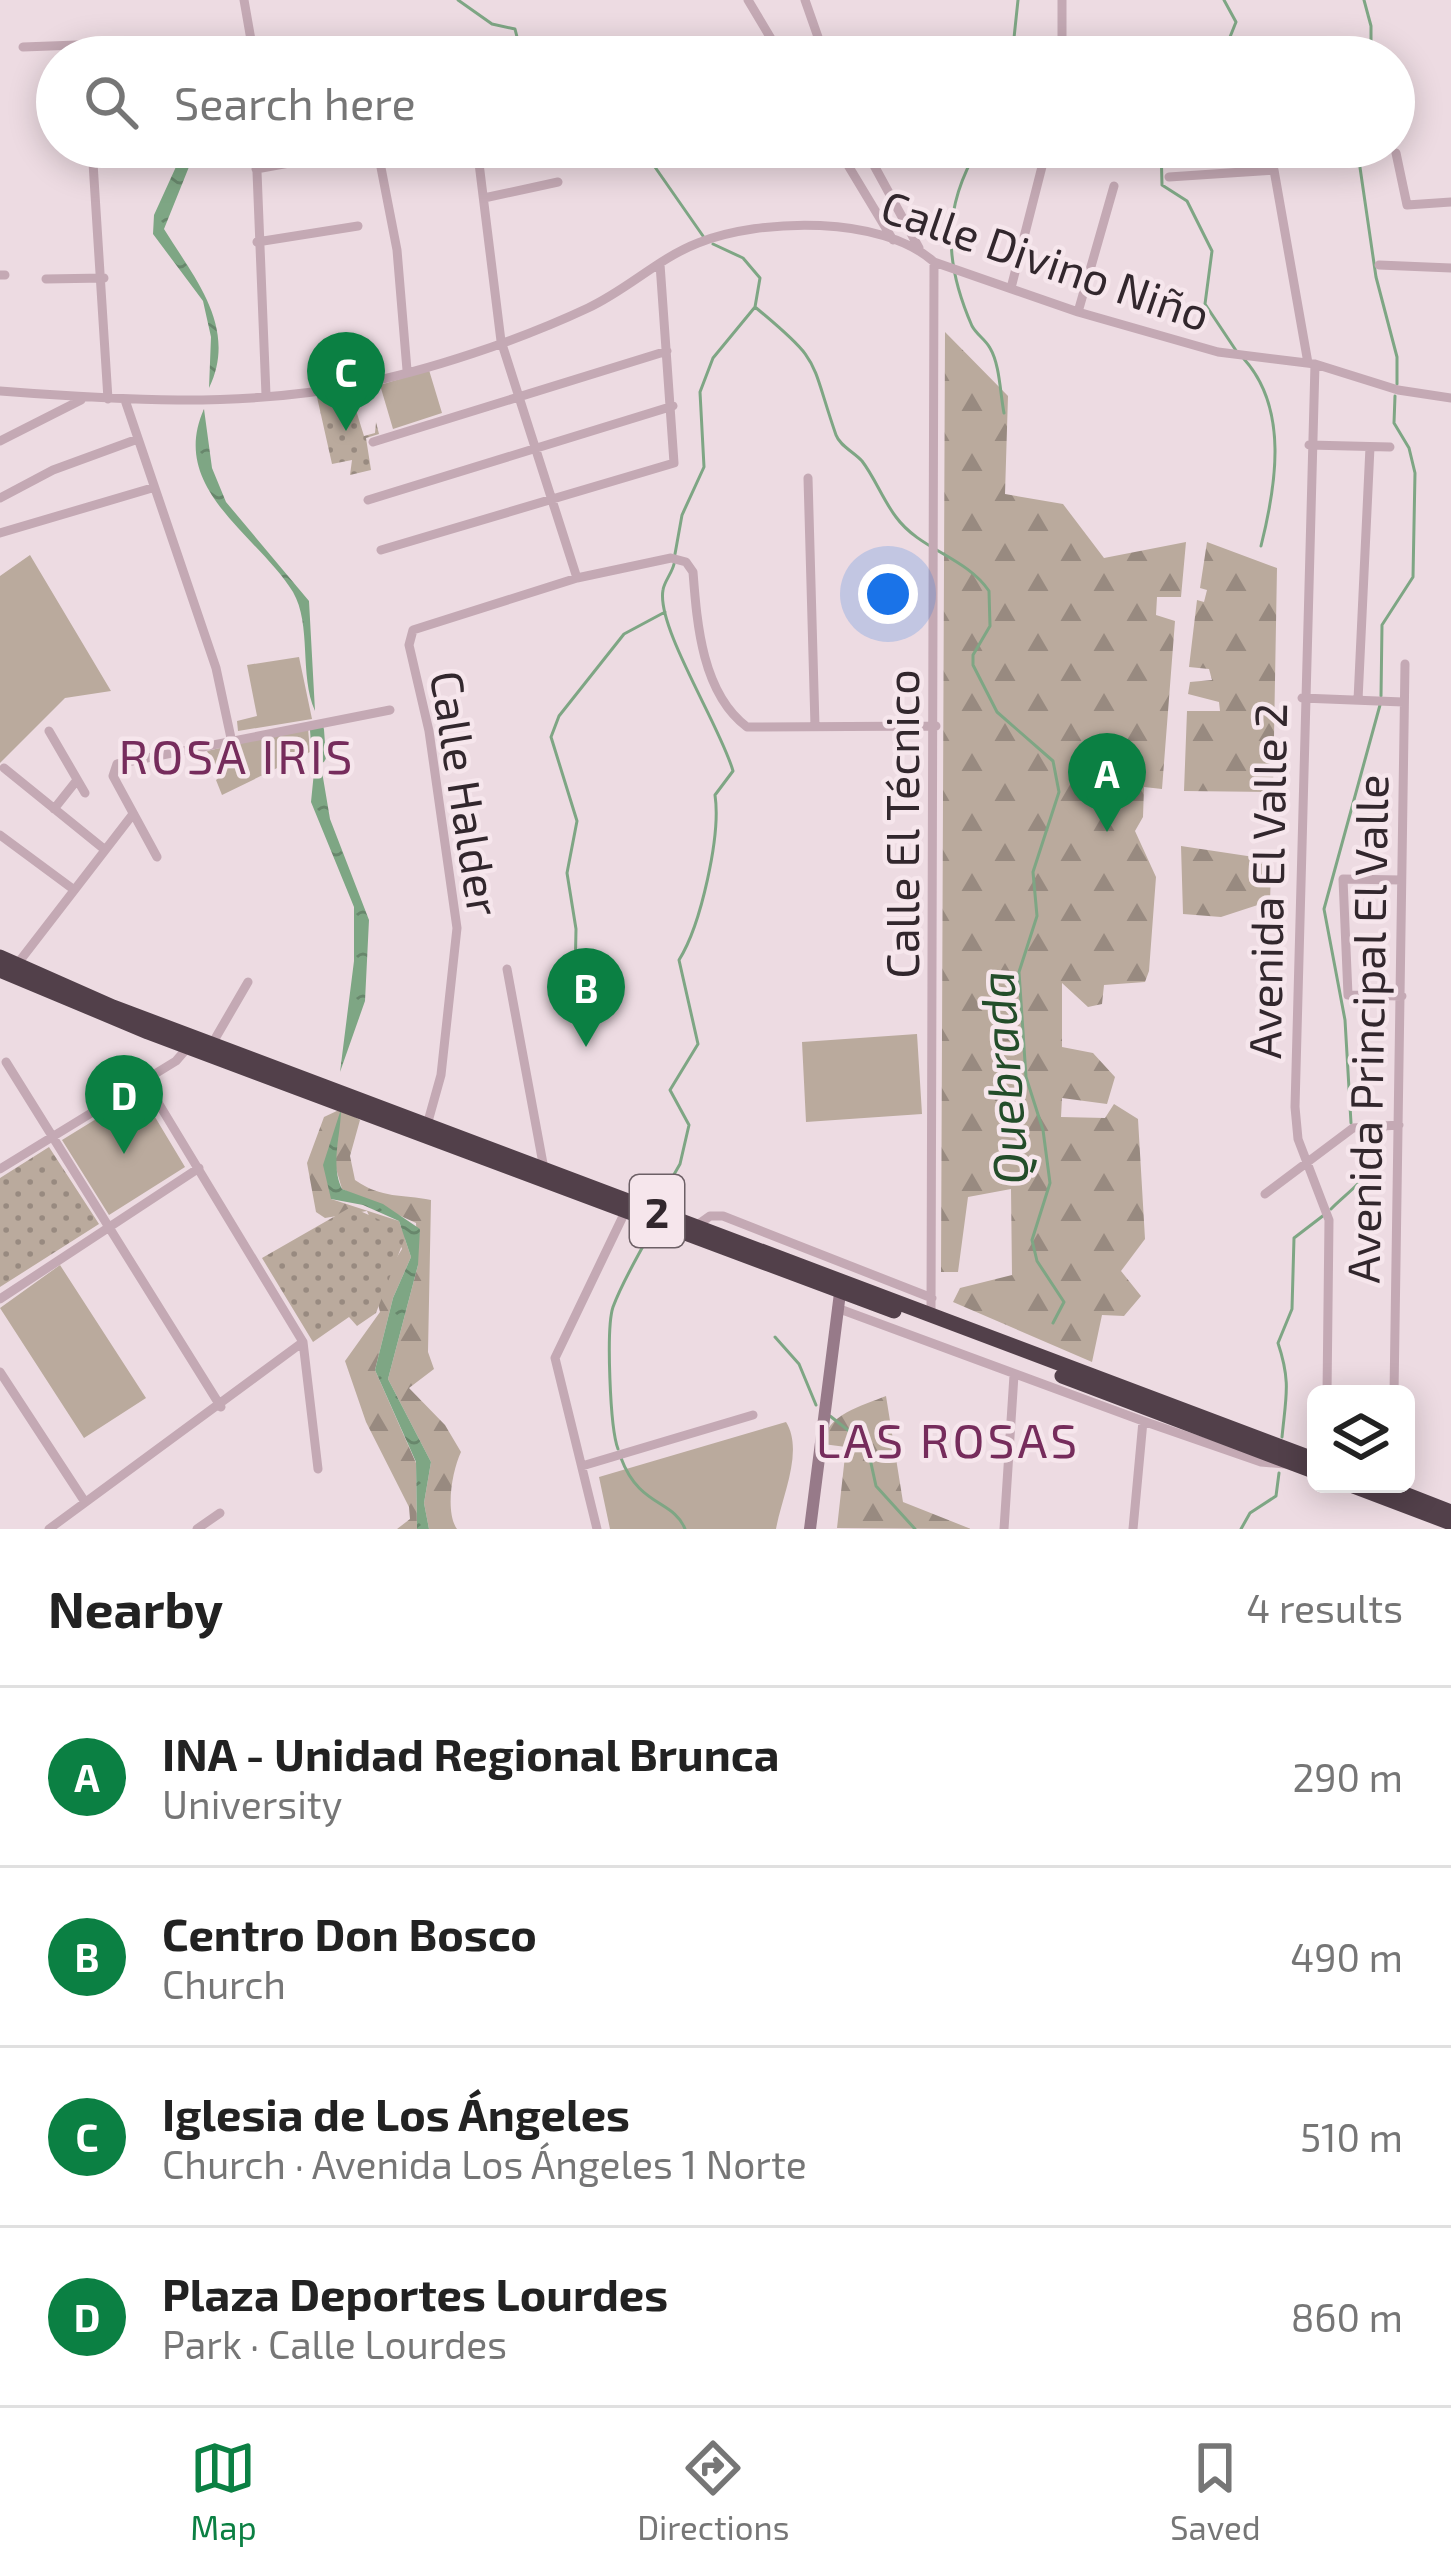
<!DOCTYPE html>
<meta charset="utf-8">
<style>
:root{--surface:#fff;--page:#f2f2f2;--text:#222;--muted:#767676;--line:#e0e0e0;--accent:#0b8043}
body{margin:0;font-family:"Exo 2",sans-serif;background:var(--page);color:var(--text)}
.controls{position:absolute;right:36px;bottom:36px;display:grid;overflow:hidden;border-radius:18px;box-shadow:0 6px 30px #0003}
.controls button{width:108px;height:108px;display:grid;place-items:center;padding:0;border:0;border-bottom:3px solid var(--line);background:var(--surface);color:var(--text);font:60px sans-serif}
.you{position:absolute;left:888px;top:594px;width:42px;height:42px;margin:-30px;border:9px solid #fff;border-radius:50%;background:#1a73e8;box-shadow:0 0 0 18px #1a73e833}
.badge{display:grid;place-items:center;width:78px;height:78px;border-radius:50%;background:var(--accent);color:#fff;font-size:39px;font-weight:700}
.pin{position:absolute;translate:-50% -99px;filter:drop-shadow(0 3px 6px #0008)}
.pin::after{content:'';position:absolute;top:63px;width:42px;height:36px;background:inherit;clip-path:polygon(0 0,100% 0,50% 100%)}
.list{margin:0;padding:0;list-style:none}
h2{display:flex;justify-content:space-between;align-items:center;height:156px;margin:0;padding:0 48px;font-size:51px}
h2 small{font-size:39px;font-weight:400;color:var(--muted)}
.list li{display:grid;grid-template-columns:78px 1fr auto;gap:36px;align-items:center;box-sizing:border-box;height:180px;padding:0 48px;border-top:3px solid var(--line)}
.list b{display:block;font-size:45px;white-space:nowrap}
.list p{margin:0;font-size:39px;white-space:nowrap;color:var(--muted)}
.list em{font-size:39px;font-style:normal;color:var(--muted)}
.icon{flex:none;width:66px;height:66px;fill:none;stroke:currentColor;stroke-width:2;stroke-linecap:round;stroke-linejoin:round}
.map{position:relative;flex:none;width:1451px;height:1529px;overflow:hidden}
.search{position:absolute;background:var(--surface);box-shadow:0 6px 30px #0003;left:36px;right:36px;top:36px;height:132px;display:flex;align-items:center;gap:30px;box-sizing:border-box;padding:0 42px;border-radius:66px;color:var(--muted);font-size:45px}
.sheet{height:876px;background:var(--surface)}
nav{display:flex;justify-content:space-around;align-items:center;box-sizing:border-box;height:168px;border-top:3px solid var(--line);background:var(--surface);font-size:33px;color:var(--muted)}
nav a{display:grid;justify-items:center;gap:6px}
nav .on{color:var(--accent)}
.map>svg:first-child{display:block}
.green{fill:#baaa9d}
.forest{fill:url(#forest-firs)}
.garden{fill:url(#garden-dots)}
.water{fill:url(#water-ripples)}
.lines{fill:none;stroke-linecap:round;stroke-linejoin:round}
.stream{stroke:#7ea684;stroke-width:3}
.river{stroke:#7ea684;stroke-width:14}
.street{stroke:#c4a9b4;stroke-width:9}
.secondary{stroke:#977a89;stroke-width:12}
.highway{stroke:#52404a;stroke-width:15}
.labels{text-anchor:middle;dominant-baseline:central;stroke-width:9;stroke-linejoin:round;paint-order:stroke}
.shield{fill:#f6e6ec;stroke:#6d6066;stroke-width:3}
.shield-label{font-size:42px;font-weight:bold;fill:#32272d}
.street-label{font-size:45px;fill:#32272d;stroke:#f6e6ec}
.neighbourhood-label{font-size:48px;letter-spacing:3px;fill:#762c5c;stroke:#f6e6ec}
.water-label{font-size:48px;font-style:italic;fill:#234d2a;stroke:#f6e6ec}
</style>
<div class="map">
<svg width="1451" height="1529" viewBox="0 0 1451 1529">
<defs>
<pattern id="forest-firs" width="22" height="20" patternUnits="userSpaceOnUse" patternTransform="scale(3)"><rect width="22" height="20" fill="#baaa9d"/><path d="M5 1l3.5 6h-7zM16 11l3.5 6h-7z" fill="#988a80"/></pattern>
<pattern id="garden-dots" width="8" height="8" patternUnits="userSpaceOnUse" patternTransform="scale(3)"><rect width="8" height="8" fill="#baaa9d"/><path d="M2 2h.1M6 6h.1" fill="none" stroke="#988a80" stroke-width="1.8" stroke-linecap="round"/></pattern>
<pattern id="water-ripples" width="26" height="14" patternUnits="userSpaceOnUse" patternTransform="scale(3)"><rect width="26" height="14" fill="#7ea684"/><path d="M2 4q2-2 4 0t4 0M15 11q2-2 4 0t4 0" fill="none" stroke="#68876c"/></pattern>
</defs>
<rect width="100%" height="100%" fill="#eddbe2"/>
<path class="green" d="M429,370L442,413L393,429L380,385Z
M30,555L111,691L65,698L0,763V576Z
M299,657L312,719L238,731L237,721L257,716L247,665Z
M308,728L310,752L222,795L216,780L221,776L207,751Z
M917,1034L922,1114L806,1122L802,1042Z
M140,1092L185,1167L109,1215L62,1140Z
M60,1265L146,1398L84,1438L0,1308Z
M786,1422C804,1451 782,1496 776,1529H610L599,1477Z"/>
<path class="forest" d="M945,332L1008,396L1005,494L1063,504L1104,558L1186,542L1181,597H1157L1156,615L1175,621L1162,789L1144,787L1143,817L1135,831L1156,877L1149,971L1145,982L1104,985L1102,1004L1088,1007L1062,983V1047L1093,1053L1115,1077L1107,1104L1062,1098L1061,1117L1105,1118L1114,1104L1138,1119L1145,1239L1121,1271L1141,1296L1124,1316L1102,1315L1092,1362L953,1302L960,1288L1012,1275L1011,1189L968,1197L958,1272H941Z
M1207,542L1277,568L1273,792L1184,791L1187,711H1220L1219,702L1188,694L1190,682L1212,680L1209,669L1189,667L1197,600L1204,602L1207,590L1200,588Z
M1181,846L1254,857L1271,872L1270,901L1221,917L1183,914Z
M341,1109L360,1120L350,1156L355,1180C382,1199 402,1194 431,1200L428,1352L434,1369L409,1388L445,1425L461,1452C452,1471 445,1512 457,1529H429L424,1503L431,1462L388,1379L418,1265L416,1223L342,1189L335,1165L341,1113L331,1199L399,1221L411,1257L393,1298L375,1370L416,1463L417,1529H397L410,1519L409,1507L366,1422L345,1361L380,1312L375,1292L402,1249L396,1234L373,1225L367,1211L325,1218L316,1212L307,1163L324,1117Z
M886,1396L903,1502L971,1529L837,1528L846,1447L823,1444C826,1414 862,1406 886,1396Z"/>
<path class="garden" d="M380,385L366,392L369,402L355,407L364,436L375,433L376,422L379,434L366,438L371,470L350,475L352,460L332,464L317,397Z
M49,1147L99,1224L0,1287V1178Z
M351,1207L407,1232L376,1313L357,1326L349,1317L313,1342L262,1258Z"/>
<path class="water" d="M185,147H197L164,229C195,279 238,328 209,388L211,337L203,301L153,234L154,215Z
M204,409L212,468L226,502L309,601L315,711C299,675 312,625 293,592C258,535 168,489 204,409Z
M317,742L330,819L369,920L365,1001L340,1072L354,961V907L311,802Z
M341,1109C341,1135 330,1165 342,1189L383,1204L420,1229L418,1265L388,1379L431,1462L424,1503L429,1529H417L416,1462L375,1370L393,1298L411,1257L399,1221L363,1205L331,1199L323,1165Z"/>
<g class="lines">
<path class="stream" d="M458,0L492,24L515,29L522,57
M1364,0L1371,26V57
M1012,57L1018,0
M1222,57L1236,22L1224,0
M641,147L703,236
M979,147C942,208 944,262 972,326C977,335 985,339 990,348C1000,365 1000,393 1004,413
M1161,147L1162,185L1187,201L1212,251L1205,304L1237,352
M1357,147L1376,277L1397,357V384
M755,307C823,363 809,357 836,435C840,446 854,452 862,461C875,478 883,500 896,517C920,550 966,557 989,591L990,626L973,655V665L997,712L1053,761L1059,792L1033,872L1037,916L1019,972L1026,1077L1043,1130L1050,1183L1032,1240L1037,1261L1064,1302L1053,1323
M1244,359C1289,409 1276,486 1261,546
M675,554L682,515L704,467L700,392L713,358L755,307L760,278L743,258L713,244
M1381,696L1382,625L1413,577L1415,473L1409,448L1394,423L1395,396
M575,979L576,929L567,873L577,821L551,737L559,716L624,634L665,612
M1351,1123L1345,1020L1324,909L1380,705
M660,1199L680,1164L689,1125L670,1090L698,1044L679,960C701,925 721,835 715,795L733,771C721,727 656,627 663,590C664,582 672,573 674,564
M1331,1209C1349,1190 1392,1163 1374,1135L1359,1132
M775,1337L799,1364L816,1405
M830,1416L867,1445L876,1486L915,1529
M1282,1437C1286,1396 1291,1382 1278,1343L1292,1309L1294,1238L1324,1215
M618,1449C610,1428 606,1328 613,1307C623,1280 639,1255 652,1229
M621,1458C639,1507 674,1500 685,1529
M1241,1529L1250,1513L1276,1496L1279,1473"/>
<path class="river" d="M317,730L319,757"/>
<path class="street" d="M244,0L254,57
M748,0L782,57
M805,0L825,57
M23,47L77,45L78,57
M376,52L391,57
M1062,57V0
M92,147L108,399
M256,147L266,395
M377,147L397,250L407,370
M477,147L501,341L577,578
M837,147L893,240
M864,147L919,248
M1396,153L1407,205L1451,202
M256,169L378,147
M1169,177L1274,170L1308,363
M484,198L558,182
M257,242L358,226
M1379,265L1451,268
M0,275H5
M46,279L104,278
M1011,288L1047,147
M1078,312L1114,186
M1315,364L1295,1107L1298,1139L1329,1220L1327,1394
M0,391C117,400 239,408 355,385C428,371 520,340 588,308C627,290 659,258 698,243C761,218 882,215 934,262L1078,312L1218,352L1315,364L1398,390L1451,398
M125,400L216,668L231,738
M0,441L81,400
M373,442L667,351
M1309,445L1390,447
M808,478L815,726
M0,498L53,470L135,440
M368,500L673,406
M0,533L152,488
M381,550L674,463L660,264
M1302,698L1403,702
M1358,700L1370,447
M49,731L85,793
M4,768L104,849
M54,809L77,780
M0,835L73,889
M157,857L113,776L117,764L390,710
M1401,880L1343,879L1348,995L1402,996
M15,967L133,814
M507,969L544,1169
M212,1044L248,982
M6,1062L221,1407
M145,1081L303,1342L318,1469
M427,1125L441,1075L457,928L429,731L409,645L413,630L577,578L671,558L686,562L693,572C697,624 702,693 747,727L936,726
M0,1169L176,1061L188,1047
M1265,1194L1353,1128L1399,1125
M696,1226L710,1216H723L932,1298
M0,1299L199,1168
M837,1308L1143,1421L1261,1462L1285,1464
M931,1315L934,262
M0,1372L85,1502
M1394,1394L1405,664
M582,1466L753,1415
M49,1529L303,1342
M197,1529L220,1513
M597,1529L555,1358L625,1212
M1004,1529L1014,1375
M1133,1529L1143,1421"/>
<path class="secondary" d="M810,1529L840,1293"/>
<path class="highway" d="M0,957L113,1007L1316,1460
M0,970L148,1032L894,1311
M1062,1376L1316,1472
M1348,1484L1451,1523
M1379,1484L1451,1512"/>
</g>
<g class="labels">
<rect class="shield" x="630" y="1175" width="54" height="72" rx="9"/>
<g class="shield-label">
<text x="657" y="1211">2</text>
</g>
<g class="street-label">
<text transform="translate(1046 259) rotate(19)">Calle Divino Niño</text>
<text transform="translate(467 793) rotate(81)">Calle Halder</text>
<text transform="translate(901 824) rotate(-90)">Calle El Técnico</text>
<text transform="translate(1266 881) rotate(-89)">Avenida El Valle 2</text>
<text transform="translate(1366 1029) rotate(-89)">Avenida Principal El Valle</text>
</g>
<g class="neighbourhood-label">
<text x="237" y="755">ROSA IRIS</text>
<text x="948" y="1439">LAS ROSAS</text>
</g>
<g class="water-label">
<text transform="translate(1002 1078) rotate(-94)">Quebrada</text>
</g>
</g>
</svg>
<div class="controls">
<button><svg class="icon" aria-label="layers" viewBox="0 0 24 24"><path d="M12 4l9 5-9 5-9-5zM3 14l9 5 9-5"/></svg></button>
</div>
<div class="you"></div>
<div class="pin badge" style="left:1107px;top:832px">A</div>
<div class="pin badge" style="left:586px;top:1047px">B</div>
<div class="pin badge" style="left:346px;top:431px">C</div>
<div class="pin badge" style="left:124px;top:1154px">D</div>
<div class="search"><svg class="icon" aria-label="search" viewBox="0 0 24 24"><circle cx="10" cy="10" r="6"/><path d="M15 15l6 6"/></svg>Search here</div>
</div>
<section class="sheet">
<h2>Nearby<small>4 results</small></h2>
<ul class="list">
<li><span class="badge">A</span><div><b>INA - Unidad Regional Brunca</b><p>University</p></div><em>290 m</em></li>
<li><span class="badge">B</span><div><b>Centro Don Bosco</b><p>Church</p></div><em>490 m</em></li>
<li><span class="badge">C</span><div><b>Iglesia de Los Ángeles</b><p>Church · Avenida Los Ángeles 1 Norte</p></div><em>510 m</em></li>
<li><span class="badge">D</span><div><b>Plaza Deportes Lourdes</b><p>Park · Calle Lourdes</p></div><em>860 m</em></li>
</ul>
</section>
<nav>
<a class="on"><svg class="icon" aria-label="map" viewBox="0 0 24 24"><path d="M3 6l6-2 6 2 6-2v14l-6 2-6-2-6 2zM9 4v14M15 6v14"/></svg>Map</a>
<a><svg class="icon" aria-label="directions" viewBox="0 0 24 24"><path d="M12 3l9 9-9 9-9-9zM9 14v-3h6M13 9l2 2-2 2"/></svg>Directions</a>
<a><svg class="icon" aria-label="saved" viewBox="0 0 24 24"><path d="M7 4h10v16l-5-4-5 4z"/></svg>Saved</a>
</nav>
